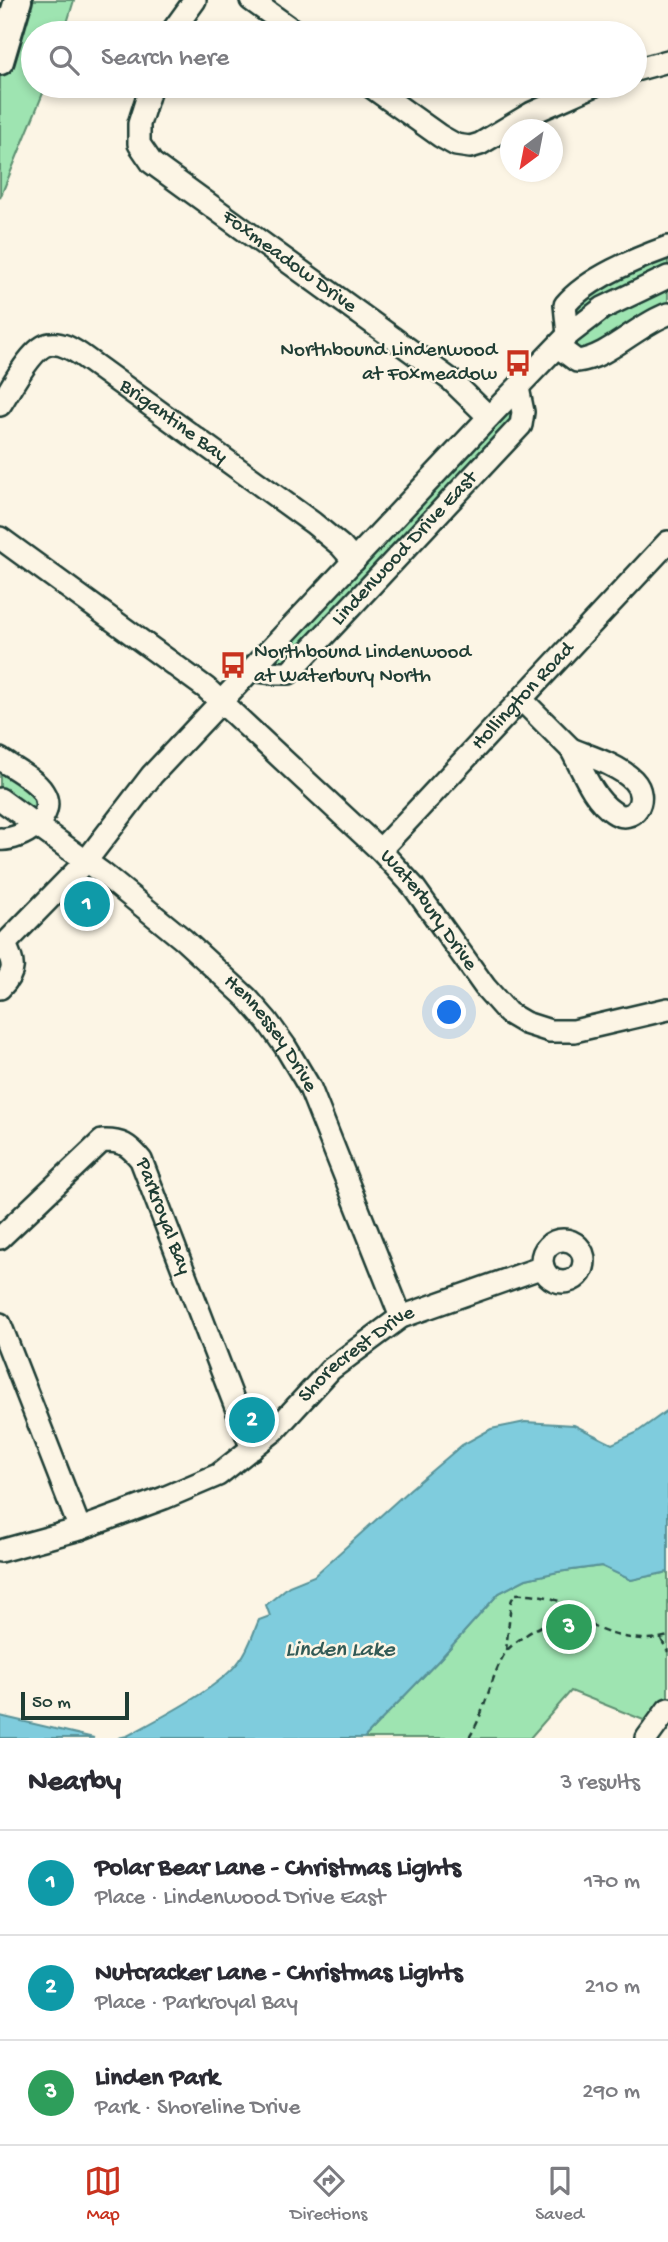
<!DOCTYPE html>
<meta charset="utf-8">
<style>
:root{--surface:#fff;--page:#f7f7f7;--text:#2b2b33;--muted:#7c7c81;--line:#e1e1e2;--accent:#c8321e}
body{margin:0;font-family:"Gochi Hand",sans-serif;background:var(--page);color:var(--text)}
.compass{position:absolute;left:500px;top:119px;width:63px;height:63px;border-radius:50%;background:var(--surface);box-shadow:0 4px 10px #0003;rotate:212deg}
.scale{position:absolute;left:21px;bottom:18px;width:108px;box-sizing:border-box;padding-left:7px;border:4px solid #1f3d34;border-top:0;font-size:19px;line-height:24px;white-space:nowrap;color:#1f3d34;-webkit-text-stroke:5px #fcf5e5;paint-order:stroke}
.you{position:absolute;left:450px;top:1013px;width:24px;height:24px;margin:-18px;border:5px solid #fff;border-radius:50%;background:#1a73e8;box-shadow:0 0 0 10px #1a73e833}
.badge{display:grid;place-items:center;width:46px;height:46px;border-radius:50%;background:var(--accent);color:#fff;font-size:23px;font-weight:700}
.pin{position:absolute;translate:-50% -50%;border:4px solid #fff;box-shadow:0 2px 7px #0006}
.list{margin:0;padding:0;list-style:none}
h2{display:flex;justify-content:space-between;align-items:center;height:91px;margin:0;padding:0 28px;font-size:30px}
h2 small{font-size:23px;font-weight:400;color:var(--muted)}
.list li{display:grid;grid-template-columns:46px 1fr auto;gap:21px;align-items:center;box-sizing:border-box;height:105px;padding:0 28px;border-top:2px solid var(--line)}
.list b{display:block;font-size:26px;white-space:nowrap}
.list p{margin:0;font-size:23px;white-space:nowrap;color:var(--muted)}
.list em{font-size:23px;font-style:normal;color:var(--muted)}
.icon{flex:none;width:38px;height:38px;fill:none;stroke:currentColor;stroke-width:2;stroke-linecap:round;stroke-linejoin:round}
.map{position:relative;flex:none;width:668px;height:1738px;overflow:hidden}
.search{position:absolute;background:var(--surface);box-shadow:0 4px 10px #0003;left:21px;right:21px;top:21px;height:77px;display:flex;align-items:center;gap:18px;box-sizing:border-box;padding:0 24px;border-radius:38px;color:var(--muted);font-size:26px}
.sheet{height:406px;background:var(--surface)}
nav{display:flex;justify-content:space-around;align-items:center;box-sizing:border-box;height:98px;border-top:2px solid var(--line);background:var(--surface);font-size:19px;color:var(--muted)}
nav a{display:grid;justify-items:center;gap:4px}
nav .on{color:var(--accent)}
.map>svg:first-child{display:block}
.green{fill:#9ee4b1;stroke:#5e9072;stroke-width:2}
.water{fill:#7fccdd;stroke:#599399;stroke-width:2}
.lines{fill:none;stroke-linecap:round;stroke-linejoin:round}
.minor-casing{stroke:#1f3d34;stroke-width:26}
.major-casing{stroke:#1f3d34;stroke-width:32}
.path{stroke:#1f3d34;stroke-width:2.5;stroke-dasharray:7 5;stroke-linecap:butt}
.minor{stroke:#fcf5e5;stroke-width:21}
.major{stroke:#fcf5e5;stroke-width:26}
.labels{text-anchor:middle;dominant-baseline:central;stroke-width:5;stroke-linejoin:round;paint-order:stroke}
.street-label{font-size:21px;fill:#1f3d34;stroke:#fcf5e5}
.poi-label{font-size:21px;fill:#1f3d34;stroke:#fcf5e5;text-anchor:end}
.water-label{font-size:23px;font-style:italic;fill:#325a56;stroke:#fcf5e5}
</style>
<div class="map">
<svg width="668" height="1738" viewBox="0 0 668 1738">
<rect width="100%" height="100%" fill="#fcf5e5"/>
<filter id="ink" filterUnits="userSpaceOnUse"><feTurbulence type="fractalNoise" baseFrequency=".0143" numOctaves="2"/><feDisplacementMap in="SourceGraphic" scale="14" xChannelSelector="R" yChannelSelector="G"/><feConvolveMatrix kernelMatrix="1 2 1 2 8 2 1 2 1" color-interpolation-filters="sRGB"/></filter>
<g filter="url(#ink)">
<path class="green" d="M18,0H74L64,33H33V86H46L0,198V61Z
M668,254V314L577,361L565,316L583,297Z
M518,388L523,412L289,673L251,670Z
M0,765L38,795L36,811L0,786Z
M602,1566L631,1580L668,1572V1709L656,1725L571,1691L530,1738H364L439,1660L499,1593L526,1579L558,1572Z"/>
<path class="water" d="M668,1410V1572L631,1580L601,1566L558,1572L526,1579L499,1593L439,1660L364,1738H118L127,1736C158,1719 220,1688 240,1660C249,1649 253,1633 259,1620L270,1616L266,1605L289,1586L314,1576L409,1490L462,1445L491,1429L525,1422L574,1425L612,1444L636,1433Z
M0,1716L94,1738H0Z"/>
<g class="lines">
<defs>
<g id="minor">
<path d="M251,0L297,33"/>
<path d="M171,33L195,0"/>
<path d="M635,70L668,61"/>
<path id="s1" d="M151,86L139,124V144L152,163L451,380L489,417"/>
<path d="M370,86L440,136L456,145L470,147L480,144L532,113L593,86"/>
<path d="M568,335L565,305C588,278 635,259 668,247"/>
<path d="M558,347L577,361C608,358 637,325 668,314"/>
<path id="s2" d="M0,405C10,390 32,346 50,344C61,342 72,349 81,355L313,523L341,546L354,561"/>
<path id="s3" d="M0,538L206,688L380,850L413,886L485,987L508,1013L525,1023L550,1031H574L668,1009"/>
<path id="s4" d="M251,670L274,673H289L521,425L523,412L518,388"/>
<path d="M521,699L571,749"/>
<path d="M571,749C591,757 618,765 633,780C651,799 633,826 613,812C593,799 582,769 571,749Z"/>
<path d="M0,759C13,768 35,779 43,792C59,817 21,841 0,839"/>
<path id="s5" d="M0,799L102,873L184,940L247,998L267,1021L285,1046L310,1088L401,1317"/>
<path id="s6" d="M380,850L668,542"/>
<path d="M0,949L86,861L152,775L489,417L568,335L603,308L668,277"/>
<path d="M0,988C17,971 14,964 5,944"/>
<path id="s7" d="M0,1238L102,1141C121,1140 129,1145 141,1160L252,1449"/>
<circle cx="563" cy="1261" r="21"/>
<path d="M0,1324L80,1529"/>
<path id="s8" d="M0,1551L80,1529L164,1498L218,1475L275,1430L331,1369L401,1317L543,1267"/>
<path d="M647,1738L668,1709"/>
</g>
<path id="major" d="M0,61L18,0"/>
</defs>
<use href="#minor" class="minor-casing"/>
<use href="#major" class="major-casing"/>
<path class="path" d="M661,1639L668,1652
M506,1651L511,1602L514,1594C535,1593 564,1597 576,1615
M469,1738C486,1711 490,1678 505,1653C513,1640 560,1612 576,1615C581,1616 588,1624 594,1627C615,1637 645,1643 668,1636"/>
<use href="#minor" class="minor"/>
<use href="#major" class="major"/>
</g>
</g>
<defs>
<symbol id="bus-bare" viewBox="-9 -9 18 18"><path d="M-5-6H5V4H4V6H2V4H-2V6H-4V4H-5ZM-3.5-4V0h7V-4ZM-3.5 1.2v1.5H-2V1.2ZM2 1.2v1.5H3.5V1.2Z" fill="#c8321e" stroke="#fcf5e5" stroke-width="2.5" paint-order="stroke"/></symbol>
</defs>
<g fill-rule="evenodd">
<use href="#bus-bare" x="499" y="344" width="38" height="38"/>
<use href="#bus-bare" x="214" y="646" width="38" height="38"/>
</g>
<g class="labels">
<g class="street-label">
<text stroke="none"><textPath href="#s1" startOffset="252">Foxmeadow Drive</textPath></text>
<text stroke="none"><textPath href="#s2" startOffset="228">Brigantine Bay</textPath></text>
<text stroke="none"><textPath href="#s4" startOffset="208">Lindenwood Drive East</textPath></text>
<text stroke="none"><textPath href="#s6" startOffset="210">Hollington Road</textPath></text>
<text stroke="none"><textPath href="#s3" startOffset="570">Waterbury Drive</textPath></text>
<text stroke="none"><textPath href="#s5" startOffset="360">Hennessey Drive</textPath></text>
<text stroke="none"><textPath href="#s7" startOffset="247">Parkroyal Bay</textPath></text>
<text stroke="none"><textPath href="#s8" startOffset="416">Shorecrest Drive</textPath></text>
</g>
<g class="poi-label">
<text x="497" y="351">Northbound Lindenwood<tspan x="497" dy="24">at Foxmeadow</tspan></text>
<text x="254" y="653" text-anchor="start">Northbound Lindenwood<tspan x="254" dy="24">at Waterbury North</tspan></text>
</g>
<g class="water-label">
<text x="340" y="1650">Linden Lake</text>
</g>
</g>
</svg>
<svg class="compass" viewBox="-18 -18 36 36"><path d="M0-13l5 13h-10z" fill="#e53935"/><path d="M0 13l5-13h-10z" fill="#7c7c81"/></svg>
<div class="scale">50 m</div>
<div class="you"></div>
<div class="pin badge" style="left:87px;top:904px;background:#0f9aa8">1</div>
<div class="pin badge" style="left:252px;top:1420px;background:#0f9aa8">2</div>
<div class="pin badge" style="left:569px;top:1627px;background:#2e9e5b">3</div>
<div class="search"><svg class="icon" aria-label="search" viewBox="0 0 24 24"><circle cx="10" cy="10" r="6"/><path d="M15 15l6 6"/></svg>Search here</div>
</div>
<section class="sheet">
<h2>Nearby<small>3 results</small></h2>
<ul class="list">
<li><span class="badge" style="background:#0f9aa8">1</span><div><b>Polar Bear Lane - Christmas Lights</b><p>Place · Lindenwood Drive East</p></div><em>170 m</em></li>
<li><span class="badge" style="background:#0f9aa8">2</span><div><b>Nutcracker Lane - Christmas Lights</b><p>Place · Parkroyal Bay</p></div><em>210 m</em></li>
<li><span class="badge" style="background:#2e9e5b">3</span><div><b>Linden Park</b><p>Park · Shoreline Drive</p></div><em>290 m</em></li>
</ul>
</section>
<nav>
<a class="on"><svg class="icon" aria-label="map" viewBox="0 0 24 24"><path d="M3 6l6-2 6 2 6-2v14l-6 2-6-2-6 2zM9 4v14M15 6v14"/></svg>Map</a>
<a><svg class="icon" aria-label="directions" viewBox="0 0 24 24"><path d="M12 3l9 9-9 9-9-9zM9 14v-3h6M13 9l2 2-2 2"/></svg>Directions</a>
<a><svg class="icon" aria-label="saved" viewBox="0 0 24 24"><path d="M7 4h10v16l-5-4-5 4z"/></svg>Saved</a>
</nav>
